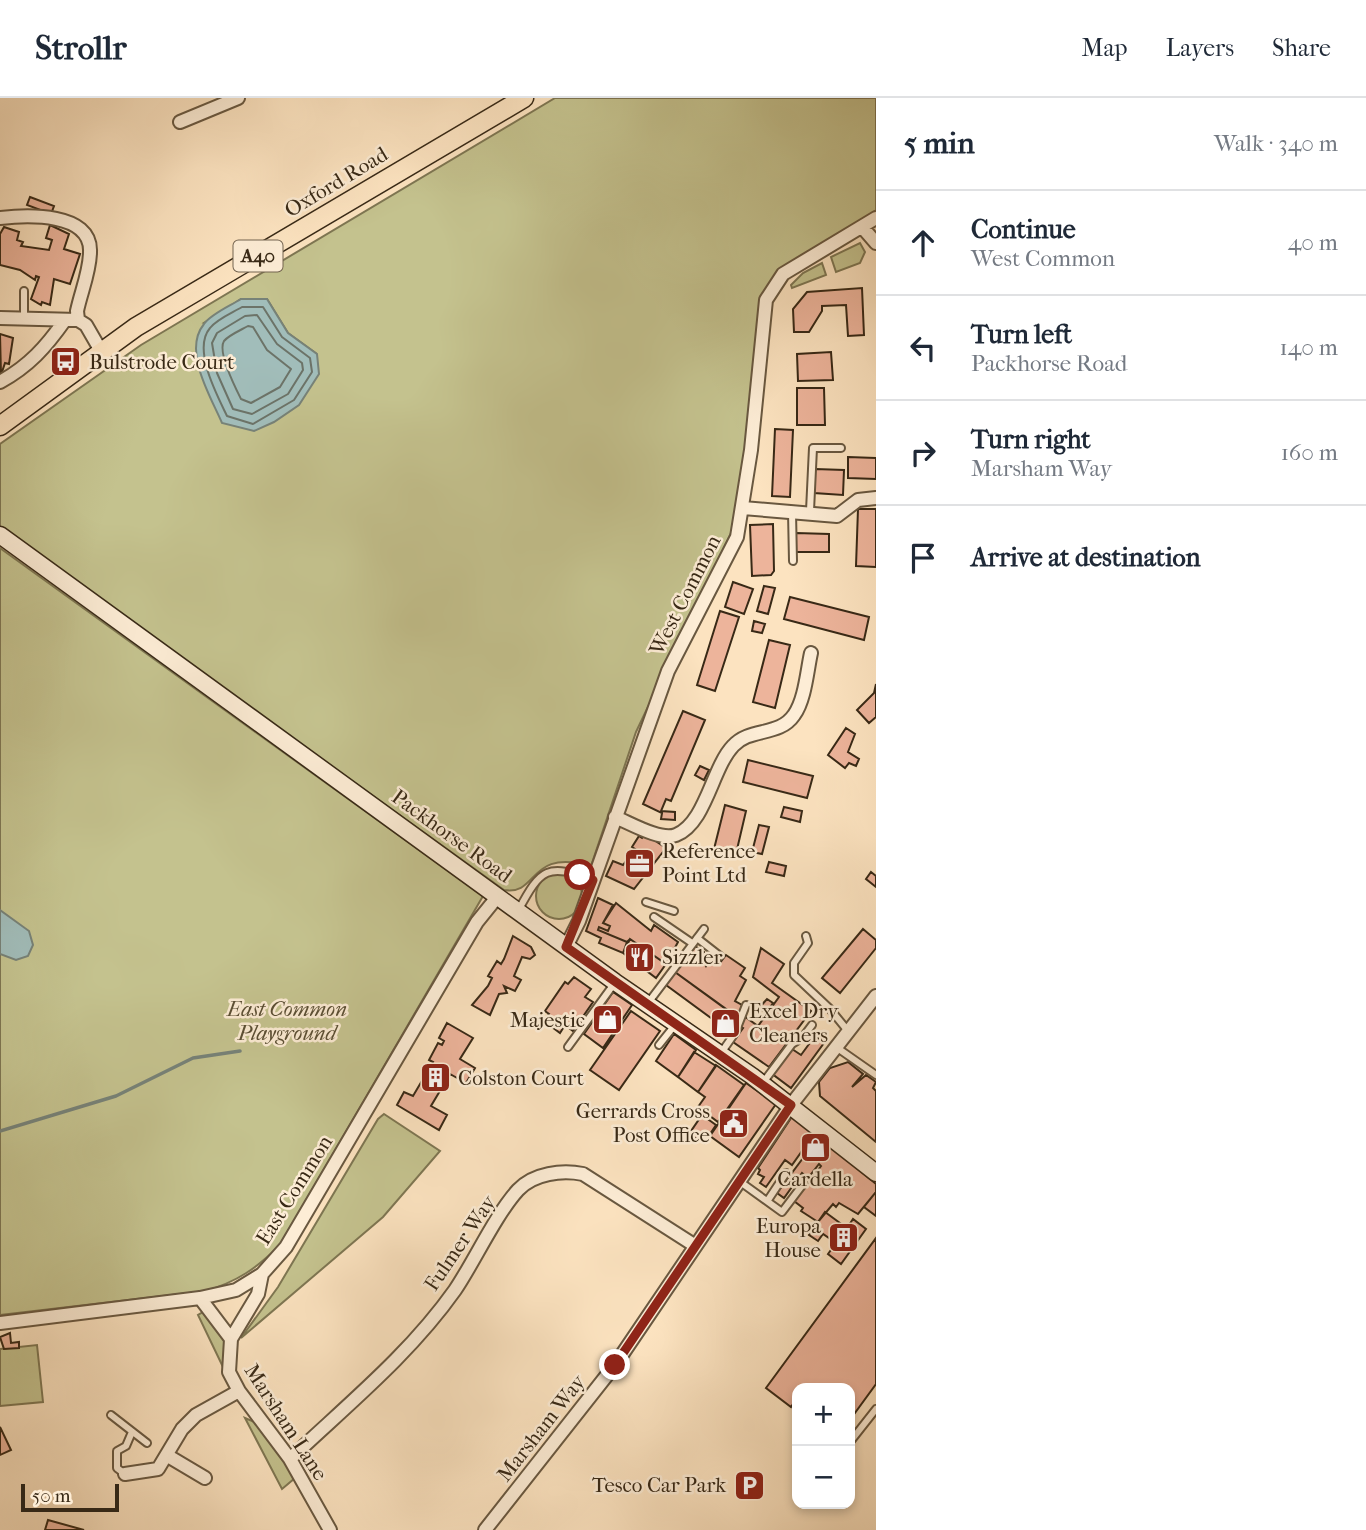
<!DOCTYPE html>
<meta charset="utf-8">
<style>
:root{--surface:#fff;--page:#f6f6f7;--text:#1f2937;--muted:#747a83;--line:#e0e1e3}
body{margin:0;font-family:"IM FELL French Canon",serif;background:var(--page);color:var(--text)}
.controls{position:absolute;right:21px;bottom:21px;display:grid;overflow:hidden;border-radius:14px;box-shadow:0 4px 10px #0003}
.controls button{width:63px;height:63px;display:grid;place-items:center;padding:0;border:0;border-bottom:2px solid var(--line);background:var(--surface);color:var(--text);font:35px sans-serif}
.scale{position:absolute;left:21px;bottom:18px;width:98px;box-sizing:border-box;padding-left:7px;border:4px solid #382916;border-top:0;font-size:19px;line-height:24px;white-space:nowrap;color:#382916;-webkit-text-stroke:5px #fdedd6;paint-order:stroke}
.stop{position:absolute;width:21px;height:21px;margin:-16px;border:5px solid #8f2418;border-radius:50%;background:#fff}
.stop.end{background:#8f2418;border-color:#fff;box-shadow:0 2px 7px #0008}
.list{margin:0;padding:0;list-style:none}
h2{display:flex;justify-content:space-between;align-items:center;height:91px;margin:0;padding:0 28px;font-size:30px}
h2 small{font-size:23px;font-weight:400;color:var(--muted)}
.list li{display:grid;grid-template-columns:46px 1fr auto;gap:21px;align-items:center;box-sizing:border-box;height:105px;padding:0 28px;border-top:2px solid var(--line)}
.list b{display:block;font-size:26px;white-space:nowrap}
.list p{margin:0;font-size:23px;white-space:nowrap;color:var(--muted)}
.list em{font-size:23px;font-style:normal;color:var(--muted)}
.icon{flex:none;width:38px;height:38px;fill:none;stroke:currentColor;stroke-width:2;stroke-linecap:round;stroke-linejoin:round}
.map{position:relative;flex:none;width:876px;height:1432px;overflow:hidden}
header{display:flex;align-items:center;gap:42px;box-sizing:border-box;height:98px;padding:0 35px;background:var(--surface);border-bottom:2px solid var(--line)}
header strong{font-size:33px}
nav{display:flex;gap:38px;margin-inline-start:auto;font-size:24px}
main{display:flex}
aside{flex:1;background:var(--surface)}
.map>svg:first-child{display:block}
.green{fill:#c4c28e;stroke:#7e7652;stroke-width:2;fill-rule:evenodd}
.water{fill:#a1bdba;stroke:#778278;stroke-width:2}
.lines{fill:none;stroke-linecap:round;stroke-linejoin:round}
.shore{stroke:#6c7368;stroke-width:2}
.stream{stroke:#778278;stroke-width:3.5}
.building{fill:#edb49b;stroke:#382916;stroke-width:2}
.lane-casing{stroke:#695840;stroke-width:10}
.street-casing{stroke:#695840;stroke-width:16}
.secondary-casing{stroke:#382916;stroke-width:19}
.primary-casing{stroke:#382916;stroke-width:21}
.lane{stroke:#fdedd6;stroke-width:6}
.street{stroke:#fdedd6;stroke-width:12}
.secondary{stroke:#fdedd6;stroke-width:16}
.primary{stroke:#fce3c0;stroke-width:18}
.route{stroke:#8f2418;stroke-width:9}
.labels{text-anchor:middle;dominant-baseline:central;stroke-width:5;stroke-linejoin:round;paint-order:stroke}
.shield{fill:#fdedd6;stroke:#736450;stroke-width:2}
.shield-label{font-size:19px;font-weight:bold;fill:#382916}
.street-label{font-size:21px;fill:#382916;stroke:#fdedd6}
.poi-label{font-size:21px;fill:#382916;stroke:#fdedd6;text-anchor:start}
.park-label{font-size:21px;font-style:italic;fill:#5b4f34;stroke:#fdedd6}
</style>
<header>
<strong>Strollr</strong>
<nav><a>Map</a><a>Layers</a><a>Share</a></nav>
</header>
<main>
<div class="map">
<svg width="876" height="1432" viewBox="0 0 876 1432">
<rect width="100%" height="100%" fill="#fce3c0"/>
<filter id="stains"><feTurbulence type="fractalNoise" baseFrequency=".00286" numOctaves="4"/><feColorMatrix values="0 0 0 0 .2 0 0 0 0 .09 0 0 0 0 .02 0 0 0 .5 -.17"/></filter>
<radialGradient id="worn" r=".72"><stop offset=".6" stop-color="#630" stop-opacity="0"/><stop offset="1" stop-color="#630" stop-opacity=".3"/></radialGradient>
<path class="green" d="M555,0H876V112L860,128L802,157L773,181L746,367L732,433L636,634L591,768C527,750 539,798 504,792L0,430V346L141,247ZM241,201H267L288,235L317,256L204,225Z
M860,145L865,154L860,165L836,174L831,159Z
M822,165L826,177L792,190L791,187L803,175Z
M0,450L483,798L280,1147C257,1170 237,1184 205,1193L0,1217Z
M536 798a23 23 0 1 1 46 0a23 23 0 1 1-46 0Z
M384,1016L440,1053L383,1119L241,1240L278,1189L378,1021Z
M205,1213C225,1224 227,1248 223,1269L198,1217Z
M37,1247L43,1304L0,1308V1251Z
M245,1320L259,1326L295,1380L282,1391Z"/>
<path class="water" d="M241,201H267L288,235L317,256L319,276L299,307L274,324L254,333L222,325C211,299 182,253 204,226C211,216 230,208 241,201Z
M0,812L29,833L33,847L28,858L16,862L0,856Z"/>
<g class="lines">
<path class="shore" d="M242,209H263L282,239L310,260L312,274L294,302L253,326L227,318C217,297 192,251 210,230C217,221 232,215 242,209Z
M257,217L277,246L302,265L303,272L288,296L252,316L233,311L217,275L212,245L217,235L245,218Z
M248,228L253,229L267,252L291,271L280,289L251,305L241,301C236,291 217,254 224,243C229,237 241,232 248,228Z"/>
<path class="stream" d="M0,1033L116,998L193,960L240,953"/>
</g>
<path class="building" d="M30,99L54,108L51,116L27,107Z
M50,127L69,136L64,151L80,156L70,186L54,181L50,207L42,204L41,207L31,201L39,179L36,178L35,182L20,172L0,167V136L4,129L19,134L17,142L23,144L21,148L49,152L52,142L46,140Z
M862,190L864,237L848,238L846,207L822,208V213L809,234H794L793,211L807,194Z
M0,236L13,240L9,266L5,265L1,277Z
M831,254L833,282L798,283L797,256Z
M797,290H824L825,327H797Z
M775,331L793,332L790,399L772,398Z
M848,359L876,360V381L848,380Z
M815,371L844,372L843,397L814,395Z
M858,411H876V469L856,468Z
M773,426L774,473L771,477L752,478L750,427Z
M796,435L829,436V454H796Z
M733,484L753,491L744,516L725,509Z
M764,488L775,490L768,516L757,513Z
M790,499L869,519L864,542L784,521Z
M720,513L739,519L715,593L697,587Z
M754,523L765,526L762,535L752,533Z
M769,542L790,547L775,610L753,604Z
M876,586V619L869,625L857,612L874,595Z
M683,613L705,622L671,703L666,701L661,713L675,714V722L661,721L662,715L643,706Z
M846,630L855,636L848,654L859,661L856,668L849,665L845,670L828,657Z
M748,662L813,678L807,700L743,684Z
M700,668L709,672L704,682L695,677Z
M725,707L746,713L735,760L713,755Z
M784,709L802,713L800,724L781,719Z
M759,727L769,729L762,756L752,754Z
M645,736L666,750L634,791L606,778L613,763L623,767L635,751L632,749L639,738L642,740Z
M769,764L786,768L784,778L766,774Z
M871,774L876,778V789L866,781Z
M598,800L613,807L603,825L610,828L608,833L599,829L598,832L627,844L623,855L599,845L601,840L586,833Z
M616,805L651,833L654,827L678,844L666,866L630,841L627,844L598,832L599,829L608,833L610,828L603,825Z
M863,831L876,842V850L840,895L822,880Z
M513,838L531,849L535,857L530,861L522,859L514,878L521,882L515,893L504,888L507,895L499,896L490,917L472,907L488,888L492,880L488,878L497,863L501,866L504,861Z
M630,841L666,866L656,880L623,855Z
M695,848L704,854L701,859L706,868L711,860L719,866L726,857L745,870L740,878L746,882L735,903L742,907L738,920L675,874Z
M761,850L784,866L772,885L811,913L769,969L733,944L743,930L739,928L744,918L758,928L779,899L753,879Z
M675,874L736,918L730,934L666,887Z
M574,879L591,891L585,899L593,904L573,933L565,927L560,935L544,923L549,916L545,913L565,884L568,886Z
M613,894L632,907L603,950L584,936Z
M767,901L773,905L766,915L759,910Z
M631,913L660,933L619,992L590,972Z
M447,925L473,940L460,961L475,970L466,985L450,976L431,1008L447,1017L439,1032L397,1007L404,994L413,998L433,964L429,962L438,945L442,947L444,943L439,940Z
M674,936L696,952L678,979L656,963Z
M815,938L824,945L791,990L771,975L792,951L801,957Z
M694,954L716,968L698,994L678,979Z
M848,964L863,976L852,989L866,977L876,984L873,990L876,993V1044L820,998L819,984L830,970Z
M716,967L744,987L718,1024L698,1009L705,999L698,994Z
M746,985L776,1006L739,1059L710,1038Z
M702,1017L716,1027L704,1045L689,1036Z
M793,1017L876,1086V1094L858,1116L839,1105L836,1109L833,1106L818,1124L801,1113L803,1110L794,1103L821,1068L819,1066L808,1080L802,1075L784,1100L777,1095L806,1056L802,1053L792,1067L785,1062L766,1089L760,1085L764,1079L758,1076L760,1072L758,1070Z
M876,1094V1118L864,1109Z
M825,1114L844,1128L842,1131L845,1133L853,1121L866,1131L841,1166L828,1156L836,1145L823,1136L818,1143L809,1137Z
M876,1140V1286L852,1319L850,1290H812L807,1287L797,1290V1300L791,1309L766,1290Z
M10,1235L11,1245L19,1244V1250L4,1251L0,1239Z
M0,1329L11,1352L0,1357Z
M48,1422L84,1432H45Z"/>
<g class="lines">
<defs>
<path id="lane" d="M24,193V220
M810,413L813,350H841
M792,414L793,463
M646,804L674,813
M518,813C541,770 547,765 593,782
M654,819L692,845
M806,838L808,845L794,865V877L830,911L848,933
M697,840L720,858
M648,905L704,831
M659,947L675,927
M568,949L614,886
M836,949L876,977
M721,955L735,935L746,907
M762,986L792,946L803,939L812,927
M739,1083L782,1114L804,1085
M768,1102L786,1075
M111,1317L147,1345
M850,1344L876,1311
M125,1376L117,1370V1353L126,1348L132,1334"/>
<path id="street" d="M180,24L238,0
M0,120C27,117 92,114 90,154C90,173 81,194 77,213L78,222
M863,130L876,145
M0,220L78,222L86,227L101,253
M0,284C29,268 46,249 65,222
M743,410L837,418L858,402L876,400
M615,719C630,725 660,743 676,737C706,725 712,670 733,648C750,629 779,639 794,617C805,602 807,573 811,555
M566,849L579,823L668,573L737,439L751,352L766,202L783,176L876,120
M200,1200L231,1241L229,1274L239,1293L290,1361L330,1432
M0,1225L200,1200L236,1192L262,1176L286,1149L477,824L498,798
M231,1241L258,1196L262,1176
M168,1358L205,1380
M290,1361C347,1307 409,1257 455,1192C474,1164 496,1116 518,1092C534,1075 562,1072 583,1076L694,1147
M125,1376L158,1371L182,1331L196,1317L239,1293
M485,1432L615,1267L791,1007L876,898"/>
<path id="secondary" d="M0,437L615,884L752,978L876,1075"/>
<path id="primary" d="M0,328L136,229L524,0"/>
</defs>
<use href="#lane" class="lane-casing"/>
<use href="#street" class="street-casing"/>
<use href="#secondary" class="secondary-casing"/>
<use href="#primary" class="primary-casing"/>
<use href="#lane" class="lane"/>
<use href="#street" class="street"/>
<use href="#secondary" class="secondary"/>
<use href="#primary" class="primary"/>
</g>
<g class="lines">
<path class="route" d="M580,777L593,782L566,849L791,1007L615,1267"/>
</g>
<defs>
<symbol id="bus-square" viewBox="-11 -11 22 22"><rect x="-9" y="-9" width="18" height="18" rx="4" fill="#8f2418" stroke="#fdedd6"/><path d="M-5-6H5V4H4V6H2V4H-2V6H-4V4H-5ZM-3.5-4V0h7V-4ZM-3.5 1.2v1.5H-2V1.2ZM2 1.2v1.5H3.5V1.2Z" fill="#fff"/></symbol>
<symbol id="office-square" viewBox="-11 -11 22 22"><rect x="-9" y="-9" width="18" height="18" rx="4" fill="#8f2418" stroke="#fdedd6"/><path d="M-6-3h4V-5.5h4V-3h4V5H-6ZM-1-4.5V-3h2v-1.5ZM-6 0V1H6V0Z" fill="#fff"/></symbol>
<symbol id="restaurant-square" viewBox="-11 -11 22 22"><rect x="-9" y="-9" width="18" height="18" rx="4" fill="#8f2418" stroke="#fdedd6"/><path d="M-5-6h1v4h1v-4h1v4h1v-4h1v5L-1.5 .5V6h-2V.5L-5-1ZM5-6V6H3V1.5H1.5Q1.5-4 5-6Z" fill="#fff"/></symbol>
<symbol id="shop-square" viewBox="-11 -11 22 22"><rect x="-9" y="-9" width="18" height="18" rx="4" fill="#8f2418" stroke="#fdedd6"/><path d="M-5-2.5h2.3a2.7 3.5 0 0 1 5.4 0H5L5.5 6h-11ZM-1.5-2.5h3a1.5 2.3 0 0 0-3 0Z" fill="#fff"/></symbol>
<symbol id="building-square" viewBox="-11 -11 22 22"><rect x="-9" y="-9" width="18" height="18" rx="4" fill="#8f2418" stroke="#fdedd6"/><path d="M-4-6H4V6H1V3H-1V6H-4ZM-2.5-4.3h1.7v1.8h-1.7ZM.8-4.3h1.7v1.8H.8ZM-2.5-1h1.7V.8h-1.7ZM.8-1h1.7V.8H.8Z" fill="#fff"/></symbol>
<symbol id="civic-square" viewBox="-11 -11 22 22"><rect x="-9" y="-9" width="18" height="18" rx="4" fill="#8f2418" stroke="#fdedd6"/><path d="M-.6-6.5H3V-4.5H.6V-3L4-1V1h2V6H-6V1h2V-1L-.6-3ZM-1.2 2.5V6h2.4V2.5Z" fill="#fff"/></symbol>
<symbol id="parking-square" viewBox="-11 -11 22 22"><rect x="-9" y="-9" width="18" height="18" rx="4" fill="#8f2418" stroke="#fdedd6"/><path d="M-3.5-5.5H1a3.5 3.5 0 0 1 0 7H-1V5.5H-3.5ZM-1-3.4V-.6H.8a1.4 1.4 0 0 0 0-2.8Z" fill="#fff"/></symbol>
</defs>
<g fill-rule="evenodd">
<use href="#bus-square" x="48" y="246" width="35" height="35"/>
<use href="#office-square" x="622" y="748" width="35" height="35"/>
<use href="#restaurant-square" x="622" y="842" width="35" height="35"/>
<use href="#shop-square" x="590" y="904" width="35" height="35"/>
<use href="#shop-square" x="708" y="908" width="35" height="35"/>
<use href="#building-square" x="418" y="962" width="35" height="35"/>
<use href="#civic-square" x="716" y="1008" width="35" height="35"/>
<use href="#shop-square" x="798" y="1032" width="35" height="35"/>
<use href="#building-square" x="826" y="1122" width="35" height="35"/>
<use href="#parking-square" x="732" y="1370" width="35" height="35"/>
</g>
<g class="labels">
<rect class="shield" x="233.5" y="142.5" width="49" height="31" rx="5"/>
<g class="shield-label">
<text x="258" y="158">A40</text>
</g>
<g class="street-label">
<text transform="translate(336 84) rotate(-31)">Oxford Road</text>
<text transform="translate(685 497) rotate(-63)">West Common</text>
<text transform="translate(452 738) rotate(36)">Packhorse Road</text>
<text transform="translate(294 1092) rotate(-58)">East Common</text>
<text transform="translate(460 1145) rotate(-56)">Fulmer Way</text>
<text transform="translate(286 1324) rotate(57)">Marsham Lane</text>
<text transform="translate(541 1330) rotate(-52)">Marsham Way</text>
</g>
<g class="poi-label">
<text x="89" y="264">Bulstrode Court</text>
<text x="662" y="753">Reference<tspan x="662" dy="24">Point Ltd</tspan></text>
<text x="662" y="859">Sizzler</text>
<text x="749" y="913">Excel Dry<tspan x="749" dy="24">Cleaners</tspan></text>
<text x="585" y="922" text-anchor="end">Majestic</text>
<text x="458" y="980">Colston Court</text>
<text x="710" y="1013" text-anchor="end">Gerrards Cross<tspan x="710" dy="24">Post Office</tspan></text>
<text x="815" y="1081" text-anchor="middle">Cardella</text>
<text x="821" y="1128" text-anchor="end">Europa<tspan x="821" dy="24">House</tspan></text>
<text x="726" y="1387" text-anchor="end">Tesco Car Park</text>
</g>
<g class="park-label">
<text x="287" y="911">East Common<tspan x="287" dy="24">Playground</tspan></text>
</g>
</g>
<rect width="100%" height="100%" filter="url(#stains)"/>
<rect width="100%" height="100%" fill="url(#worn)"/>
</svg>
<div class="controls">
<button>+</button>
<button>−</button>
</div>
<div class="scale">50 m</div>
<div class="stop" style="left:580px;top:777px"></div>
<div class="stop end" style="left:615px;top:1267px"></div>
</div>
<aside>
<h2>5 min<small>Walk · 340 m</small></h2>
<ul class="list">
<li><svg class="icon" aria-label="ahead" viewBox="0 0 24 24"><path d="M12 20V5M6 11l6-6 6 6"/></svg><div><b>Continue</b><p>West Common</p></div><em>40 m</em></li>
<li><svg class="icon" aria-label="left" viewBox="0 0 24 24"><path d="M17 20v-9H6M10 6l-5 5 5 5"/></svg><div><b>Turn left</b><p>Packhorse Road</p></div><em>140 m</em></li>
<li><svg class="icon" aria-label="right" viewBox="0 0 24 24"><path d="M7 20v-9h11M14 6l5 5-5 5"/></svg><div><b>Turn right</b><p>Marsham Way</p></div><em>160 m</em></li>
<li><svg class="icon" aria-label="arrive" viewBox="0 0 24 24"><path d="M6 21V4h12l-3 4 3 4H6"/></svg><div><b>Arrive at destination</b></div></li>
</ul>
</aside>
</main>
